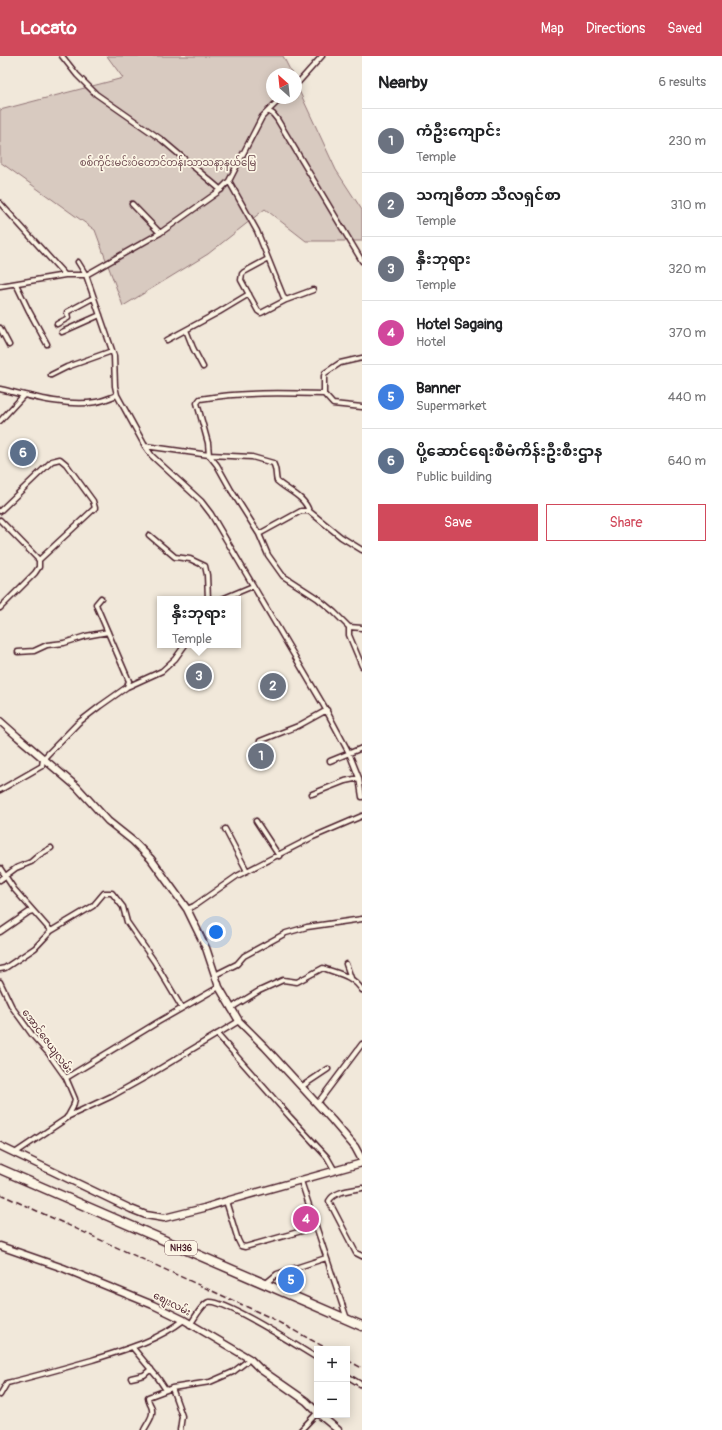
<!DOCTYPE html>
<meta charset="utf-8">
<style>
:root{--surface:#fff;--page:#f6f6f6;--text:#202124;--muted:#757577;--line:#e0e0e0;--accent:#d1495b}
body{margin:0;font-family:Pangolin,"Noto Sans Myanmar",sans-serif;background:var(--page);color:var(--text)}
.controls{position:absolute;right:12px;bottom:12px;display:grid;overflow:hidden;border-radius:0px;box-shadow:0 2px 10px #0003}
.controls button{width:36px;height:36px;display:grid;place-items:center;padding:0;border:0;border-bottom:1px solid var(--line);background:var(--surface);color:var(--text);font:20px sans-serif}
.compass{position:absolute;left:266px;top:12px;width:36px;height:36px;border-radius:50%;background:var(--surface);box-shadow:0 2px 10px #0003;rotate:333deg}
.you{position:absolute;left:216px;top:876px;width:14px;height:14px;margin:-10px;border:3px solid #fff;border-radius:50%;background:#1a73e8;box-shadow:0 0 0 6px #1a73e833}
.badge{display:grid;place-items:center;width:26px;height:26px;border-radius:50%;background:var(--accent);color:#fff;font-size:13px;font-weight:700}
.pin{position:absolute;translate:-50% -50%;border:2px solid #fff;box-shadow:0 1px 4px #0006}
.popup{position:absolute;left:157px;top:540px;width:84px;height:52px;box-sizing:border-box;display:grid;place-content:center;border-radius:0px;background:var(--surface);filter:drop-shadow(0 1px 3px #0005);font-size:13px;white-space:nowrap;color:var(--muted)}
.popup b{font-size:15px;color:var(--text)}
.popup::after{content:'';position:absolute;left:50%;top:100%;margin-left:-8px;border:8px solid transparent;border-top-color:var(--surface)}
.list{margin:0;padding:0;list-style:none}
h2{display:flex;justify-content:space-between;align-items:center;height:52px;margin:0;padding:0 16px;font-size:17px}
h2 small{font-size:13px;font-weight:400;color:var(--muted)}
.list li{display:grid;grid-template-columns:26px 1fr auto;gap:12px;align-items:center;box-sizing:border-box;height:64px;padding:0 16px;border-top:1px solid var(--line)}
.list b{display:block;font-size:15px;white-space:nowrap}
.list p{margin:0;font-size:13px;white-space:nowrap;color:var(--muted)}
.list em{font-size:13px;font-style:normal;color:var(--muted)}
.actions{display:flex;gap:8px;padding:12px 16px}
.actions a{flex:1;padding:9px 0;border:1px solid var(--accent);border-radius:0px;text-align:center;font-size:14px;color:var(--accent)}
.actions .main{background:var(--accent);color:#fff}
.map{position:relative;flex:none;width:362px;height:1374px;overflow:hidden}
header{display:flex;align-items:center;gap:24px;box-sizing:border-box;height:56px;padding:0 20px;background:var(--accent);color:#fff}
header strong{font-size:19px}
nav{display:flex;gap:22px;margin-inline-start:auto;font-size:14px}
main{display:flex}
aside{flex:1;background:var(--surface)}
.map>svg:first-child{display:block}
.green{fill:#d8cac0;stroke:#917476}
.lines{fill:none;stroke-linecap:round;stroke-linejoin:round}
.street-casing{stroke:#4a1f2b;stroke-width:7}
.secondary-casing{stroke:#4a1f2b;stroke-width:9}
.highway-casing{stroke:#4a1f2b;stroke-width:11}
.street{stroke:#fcf5e5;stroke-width:4}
.secondary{stroke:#fcf5e5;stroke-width:6}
.highway{stroke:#fcf5e5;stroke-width:8}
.rail{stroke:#4a1f2b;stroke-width:1.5;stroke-dasharray:6 3;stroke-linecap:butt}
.labels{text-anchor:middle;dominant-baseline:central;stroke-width:3.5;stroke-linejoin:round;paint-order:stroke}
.shield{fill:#fcf5e5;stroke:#7f5f63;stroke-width:1}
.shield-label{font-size:9px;font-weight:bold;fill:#4a1f2b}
.park-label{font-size:10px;fill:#6e4a50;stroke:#fcf5e5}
.street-label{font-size:10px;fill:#4a1f2b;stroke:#fcf5e5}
</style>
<header>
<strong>Locato</strong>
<nav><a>Map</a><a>Directions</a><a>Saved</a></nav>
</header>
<main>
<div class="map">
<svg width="362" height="1374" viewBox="0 0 362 1374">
<rect width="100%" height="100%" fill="#f1e8da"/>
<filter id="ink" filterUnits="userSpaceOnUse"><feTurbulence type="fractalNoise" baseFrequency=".025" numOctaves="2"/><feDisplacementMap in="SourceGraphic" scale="8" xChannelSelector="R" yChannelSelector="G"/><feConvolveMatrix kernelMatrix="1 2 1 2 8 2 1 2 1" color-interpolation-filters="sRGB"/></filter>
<g filter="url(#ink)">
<path class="green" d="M107,0H283L292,18H272V42H296V28L336,114L362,154V185H306L265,153L208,198L123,250L95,174L0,106V54L123,22Z"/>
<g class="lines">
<defs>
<path id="street" d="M62,0L77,19L96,38L162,84L221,134
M296,29L322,0
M268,55L273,58L277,63L362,205
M229,125L257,175L284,242L286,244L313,234
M0,147L65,219
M132,148L160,177
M268,203L244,216L242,218L241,224L258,255L261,257L286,244
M78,206L86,219L114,300L115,330L117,339
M16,228L28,253L47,288
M0,230L65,219H86L160,177L218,136L229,125L262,61L281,42
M57,268L68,262L67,256L93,242
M0,272L9,289
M186,274L193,292L203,311
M62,276L100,259
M167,284L219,256L249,238
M51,319L67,311L112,295
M0,333C29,340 66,351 96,346C103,345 110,342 117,339L145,390L152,400L201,445L211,458L324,650L349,697L359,722L362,741
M324,338V320L325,317L340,307L362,302
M0,365L24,339
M145,390L209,399L217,409L231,434L259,478L268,499L283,520L317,542L334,556L349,571L362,572
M0,455L52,405L60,403L66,408L93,445L95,452L39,504
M309,455C304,440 288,435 277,425C275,419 277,413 273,407L252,401L209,399L208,387L197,347L200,343C241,336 282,337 324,338L333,348L362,351
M0,464L39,504V511L35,517L0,552
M259,478L301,455H309L341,481L362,494
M149,479L175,501L190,503L205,510L207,519L208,543
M101,542L96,548L97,551L129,625L127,631
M222,543L253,530
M349,571V579L362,610
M18,596L34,595L47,589L64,587L86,580L108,576
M260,685L298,670L327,654
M330,705L362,692
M0,734L42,710L43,703L78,667L100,650L127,631L162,615L175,603L185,589
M312,738L345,725L359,722
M256,765L279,800
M225,773L247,815
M0,812L14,833L51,875
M0,824L16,812L31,806L39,799L51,792
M187,853L194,850L237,820L313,781L362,760
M0,876L29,856L33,855
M346,908L351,922
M0,913L5,912L35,892L51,875L93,850L104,837H112L123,851L127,866L154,905L182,952
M215,919L237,908L244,900L286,877L307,871L362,863
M0,926L12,951L33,980L49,998L66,1022L75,1043L73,1051L67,1062L15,1097
M231,953L236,949L259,935L283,924L297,926L323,912C339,918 352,919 362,934
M217,978L290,1061L327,1101L335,1115
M66,1022L158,966L219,931
M301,1031L328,1013
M317,1048L362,988
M67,1061L112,1040L146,1021L239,965
M301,1125L347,1263
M362,1132C352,1134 334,1135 329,1145L356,1197L362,1200
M226,1145L238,1184L241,1190L245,1191L316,1171
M265,1228L277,1218L326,1202
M190,1269C194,1263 203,1247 209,1246C225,1243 300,1292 317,1302
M133,1292L158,1322L166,1334
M347,1320L362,1329
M131,1322L144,1319L151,1313
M172,1332L182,1360L180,1374
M0,1339L7,1327C36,1320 64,1312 92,1304C124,1294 157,1285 184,1264
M144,1374C148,1366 155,1359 151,1350C149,1346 148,1345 148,1341L172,1332L210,1326L233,1316L250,1303
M301,1374L317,1357"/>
<path id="secondary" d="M0,665L18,681L77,731L108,765L133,785L151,803L187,853L206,892L219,931L239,965L265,991L332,1064L355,1091L362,1104
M0,1090L131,1153L146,1159L164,1162L204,1152L226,1145L362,1107
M0,1190L63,1212L153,1249L184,1264L250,1303L260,1313L306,1345L317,1356
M320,1359L338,1374"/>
<path id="highway" d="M0,1113L362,1270"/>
</defs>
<use href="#street" class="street-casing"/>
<use href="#secondary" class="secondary-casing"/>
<use href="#highway" class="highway-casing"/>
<use href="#street" class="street"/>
<use href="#secondary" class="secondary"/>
<use href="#highway" class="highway"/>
<path class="rail" d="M0,1138L269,1261L328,1293
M347,1304L362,1312"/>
</g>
</g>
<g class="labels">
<rect class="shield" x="165" y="1185" width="32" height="14" rx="3"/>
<g class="shield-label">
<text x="181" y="1192">NH36</text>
</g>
<g class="park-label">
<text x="168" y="107">စစ်ကိုင်းမင်းဝံတောင်တန်းသာသနာ့နယ်မြေ</text>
</g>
<g class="street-label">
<text transform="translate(47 985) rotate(53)">အောင်ဇေယျလမ်း</text>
<text transform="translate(172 1248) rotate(27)">စျေးလမ်း</text>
</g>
</g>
</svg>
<div class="controls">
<button>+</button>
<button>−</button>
</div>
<svg class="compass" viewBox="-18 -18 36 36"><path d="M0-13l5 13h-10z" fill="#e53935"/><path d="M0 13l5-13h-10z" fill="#757577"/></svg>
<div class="you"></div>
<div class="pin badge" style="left:261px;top:700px;background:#6b7280">1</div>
<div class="pin badge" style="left:273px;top:630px;background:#6b7280">2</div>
<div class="pin badge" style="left:199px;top:620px;background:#6b7280">3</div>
<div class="popup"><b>နှီးဘုရား</b>Temple</div>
<div class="pin badge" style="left:306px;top:1163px;background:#d1479c">4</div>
<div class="pin badge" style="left:291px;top:1224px;background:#3f7fe0">5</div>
<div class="pin badge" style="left:23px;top:397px;background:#5c6f8a">6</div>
</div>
<aside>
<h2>Nearby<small>6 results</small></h2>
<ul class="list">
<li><span class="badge" style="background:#6b7280">1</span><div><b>ကံဦးကျောင်း</b><p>Temple</p></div><em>230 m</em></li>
<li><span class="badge" style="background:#6b7280">2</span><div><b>သကျဓီတာ သီလရှင်စာ</b><p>Temple</p></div><em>310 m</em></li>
<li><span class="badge" style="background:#6b7280">3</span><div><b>နှီးဘုရား</b><p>Temple</p></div><em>320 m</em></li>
<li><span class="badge" style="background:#d1479c">4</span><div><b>Hotel Sagaing</b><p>Hotel</p></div><em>370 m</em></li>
<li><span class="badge" style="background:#3f7fe0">5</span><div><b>Banner</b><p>Supermarket</p></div><em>440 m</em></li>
<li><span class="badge" style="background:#5c6f8a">6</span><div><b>ပို့ဆောင်ရေးစီမံကိန်းဦးစီးဌာန</b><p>Public building</p></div><em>640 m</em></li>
</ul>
<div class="actions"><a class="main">Save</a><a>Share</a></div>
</aside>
</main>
